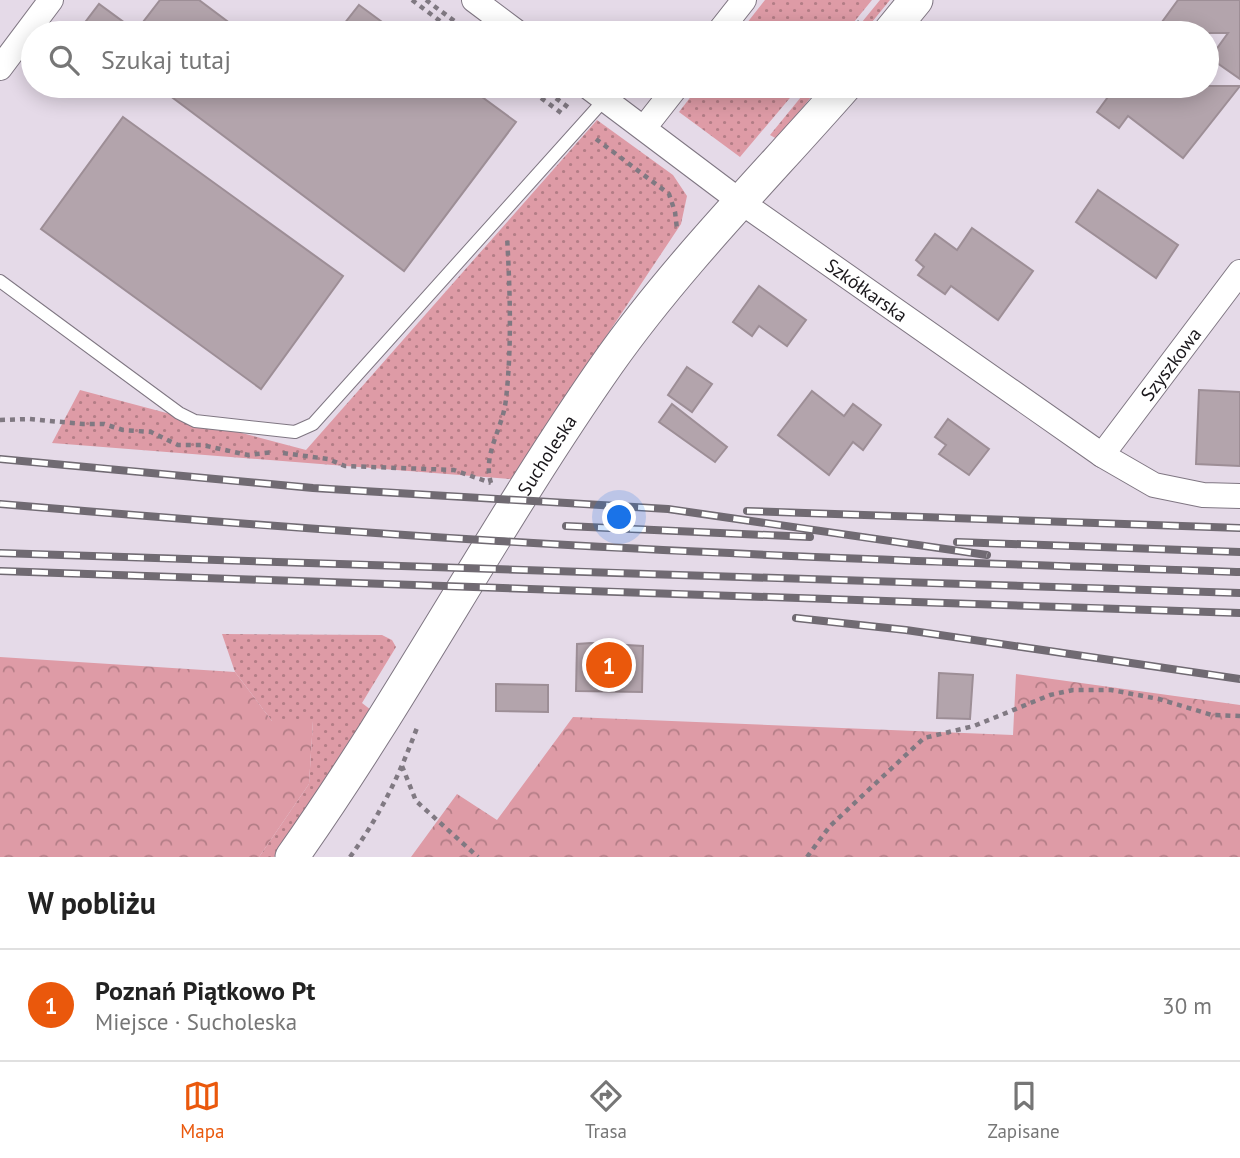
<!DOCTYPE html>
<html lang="pl">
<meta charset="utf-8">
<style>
:root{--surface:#fff;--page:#f6f6f6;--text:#222;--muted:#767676;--line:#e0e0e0;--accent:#ea580c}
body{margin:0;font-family:"PT Sans",sans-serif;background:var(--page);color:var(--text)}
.you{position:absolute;left:620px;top:518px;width:24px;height:24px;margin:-18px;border:5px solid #fff;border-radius:50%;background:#1a73e8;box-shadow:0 0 0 10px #1a73e833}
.badge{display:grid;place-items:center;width:46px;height:46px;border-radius:50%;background:var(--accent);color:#fff;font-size:23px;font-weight:700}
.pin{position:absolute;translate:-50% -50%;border:4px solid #fff;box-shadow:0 2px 7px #0006}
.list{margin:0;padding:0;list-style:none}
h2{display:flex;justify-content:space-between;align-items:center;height:91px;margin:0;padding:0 28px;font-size:30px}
h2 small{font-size:23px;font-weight:400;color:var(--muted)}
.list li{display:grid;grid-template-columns:46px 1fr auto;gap:21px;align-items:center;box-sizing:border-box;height:112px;padding:0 28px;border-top:2px solid var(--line)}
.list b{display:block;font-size:26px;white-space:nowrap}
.list p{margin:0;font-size:23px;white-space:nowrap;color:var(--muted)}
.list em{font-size:23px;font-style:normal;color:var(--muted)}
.icon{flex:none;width:38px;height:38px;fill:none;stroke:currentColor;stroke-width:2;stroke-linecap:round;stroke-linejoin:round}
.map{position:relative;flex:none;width:1240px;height:857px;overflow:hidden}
.search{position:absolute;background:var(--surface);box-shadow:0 4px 18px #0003;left:21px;right:21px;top:21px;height:77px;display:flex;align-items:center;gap:18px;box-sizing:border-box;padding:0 24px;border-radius:38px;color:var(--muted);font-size:26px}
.sheet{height:203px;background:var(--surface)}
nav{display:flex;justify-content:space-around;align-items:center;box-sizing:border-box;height:98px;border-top:2px solid var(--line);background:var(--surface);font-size:19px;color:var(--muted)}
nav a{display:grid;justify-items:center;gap:4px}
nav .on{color:var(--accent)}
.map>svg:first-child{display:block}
.grass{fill:url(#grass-dots)}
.forest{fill:url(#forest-crowns)}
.building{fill:#b3a4ac;stroke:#9d8e96;stroke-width:2}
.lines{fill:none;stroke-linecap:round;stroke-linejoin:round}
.lane-casing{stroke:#7f7682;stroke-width:14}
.street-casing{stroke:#7f7682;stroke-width:26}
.secondary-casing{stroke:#7f7682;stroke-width:35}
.path{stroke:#807982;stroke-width:4.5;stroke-dasharray:5 5;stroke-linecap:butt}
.lane{stroke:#fff;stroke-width:12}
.street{stroke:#fff;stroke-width:24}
.secondary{stroke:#fff;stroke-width:33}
.rail-casing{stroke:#706a72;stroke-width:8}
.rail{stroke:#fff;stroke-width:5;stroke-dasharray:16;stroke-linecap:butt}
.labels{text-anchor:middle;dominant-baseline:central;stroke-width:6;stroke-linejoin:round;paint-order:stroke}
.street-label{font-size:19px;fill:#19161a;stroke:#fff}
</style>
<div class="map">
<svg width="1240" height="857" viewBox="0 0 1240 857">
<defs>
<pattern id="grass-dots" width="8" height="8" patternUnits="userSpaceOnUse" patternTransform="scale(1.75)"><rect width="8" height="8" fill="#de9ba6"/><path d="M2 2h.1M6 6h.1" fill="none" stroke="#b37d86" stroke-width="1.8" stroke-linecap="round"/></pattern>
<pattern id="forest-crowns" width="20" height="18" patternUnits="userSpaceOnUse" patternTransform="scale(1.75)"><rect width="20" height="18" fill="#de9ba6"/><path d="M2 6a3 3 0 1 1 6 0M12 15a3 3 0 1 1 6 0" fill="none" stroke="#b37d86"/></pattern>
</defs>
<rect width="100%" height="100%" fill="#e5dae8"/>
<path class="grass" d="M765,0H872L845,33H739Z
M880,0H890L863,33H853Z
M699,86H800L740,157L679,112Z
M810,86H820L777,139L770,135Z
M597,120L673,175L687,196L681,224L511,479L52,443L80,390L306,450Z
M222,634L382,635L392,640L396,647L362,703L371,710L310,805L274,857H259L309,784L313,721H272L235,672Z"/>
<path class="forest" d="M0,657L235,672L272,721H313L309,784L259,857H0Z
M1016,674L1240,705V857H411L457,794L497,820L573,717L1013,735Z"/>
<path class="building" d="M160,0H199L243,33H77L99,4L136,31Z
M1178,0H1240V79L1210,58L1228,33H1154Z
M359,5L397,33H337Z
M157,86H467L516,122L404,271Z
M1116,86H1240L1183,158L1128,116L1119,128L1097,112Z
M123,117L343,276L261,389L41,229Z
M1098,190L1178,245L1156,278L1076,222Z
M972,228L1033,271L998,320L951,286L945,294L918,275L924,267L916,260L935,234L957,250Z
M759,286L806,320L787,346L759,326L752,336L733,322Z
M687,367L712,384L692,412L668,395Z
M1199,390L1240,392V466L1196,464Z
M812,391L844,416L853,404L881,425L863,450L853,442L829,475L778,435Z
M672,404L727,447L715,462L659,422Z
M948,419L989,449L969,475L939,454L946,445L935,437Z
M591,643L643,646L642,692L576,691L577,644Z
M939,673L973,675L970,719L937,718Z
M496,684L548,685V712L496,711Z"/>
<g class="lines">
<defs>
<path id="lane" d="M0,281L179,413L195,421L295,432L313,424L605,99"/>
<g id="street">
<path d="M474,0L518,33"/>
<path d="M718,33L744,0"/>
<path d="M0,68L51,0"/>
<path id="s1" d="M587,86L741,202L1102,455L1154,485L1203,495L1240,496"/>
<path d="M644,128L677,86"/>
<path id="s2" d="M1102,455L1240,272"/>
</g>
<g id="secondary">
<path d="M889,33L916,0"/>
<path id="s3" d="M292,857C405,697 496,523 608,363C678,264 765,177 845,86"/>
</g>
</defs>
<use href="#lane" class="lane-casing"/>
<use href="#street" class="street-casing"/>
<use href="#secondary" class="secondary-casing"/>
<path class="path" d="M412,0L456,33
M426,0L461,26
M850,33L861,20
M525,86L564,115
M540,86L569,108
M596,139L669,194L675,212L677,229
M0,420L29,419L83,424H104L123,430L151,432L178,445H202L248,455L274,452
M283,453L328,459L345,466L454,470L491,483
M491,483C482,454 503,429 506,399C512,346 510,290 507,236
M402,766L416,801L478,857
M350,857C381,814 400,774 418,725
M807,857L830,826L924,738L974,726L1050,695L1073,690H1111L1159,699L1212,715L1240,716"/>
<use href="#lane" class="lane"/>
<use href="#street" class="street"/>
<use href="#secondary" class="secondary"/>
<defs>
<path id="rail" d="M0,459L313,488L668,509L987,555
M0,504C166,518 332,531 498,541C745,556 993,564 1240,572
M747,511L1240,528
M566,526L810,537
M957,542L1240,552
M0,553L1240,593
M0,571L1240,613
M796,618L906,630L1240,679"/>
</defs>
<use href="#rail" class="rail-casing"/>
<use href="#rail" class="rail"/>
</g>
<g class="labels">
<g class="street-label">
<text stroke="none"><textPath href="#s1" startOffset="346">Szkółkarska</textPath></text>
<text stroke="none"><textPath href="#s2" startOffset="114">Szyszkowa</textPath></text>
<text stroke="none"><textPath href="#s3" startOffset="476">Sucholeska</textPath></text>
</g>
</g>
</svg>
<div class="you"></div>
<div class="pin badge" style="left:609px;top:665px">1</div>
<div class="search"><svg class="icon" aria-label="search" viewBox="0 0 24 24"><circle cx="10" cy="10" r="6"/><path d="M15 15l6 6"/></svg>Szukaj tutaj</div>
</div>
<section class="sheet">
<h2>W pobliżu<small></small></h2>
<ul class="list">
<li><span class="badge">1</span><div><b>Poznań Piątkowo Pt</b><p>Miejsce · Sucholeska</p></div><em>30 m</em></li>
</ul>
</section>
<nav>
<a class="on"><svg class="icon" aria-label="map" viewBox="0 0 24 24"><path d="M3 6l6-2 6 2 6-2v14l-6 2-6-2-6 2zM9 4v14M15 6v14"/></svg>Mapa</a>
<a><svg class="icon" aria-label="directions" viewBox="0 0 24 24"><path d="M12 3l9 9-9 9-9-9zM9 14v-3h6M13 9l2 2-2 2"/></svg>Trasa</a>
<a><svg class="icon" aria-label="saved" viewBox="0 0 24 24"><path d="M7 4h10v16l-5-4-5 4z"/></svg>Zapisane</a>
</nav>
